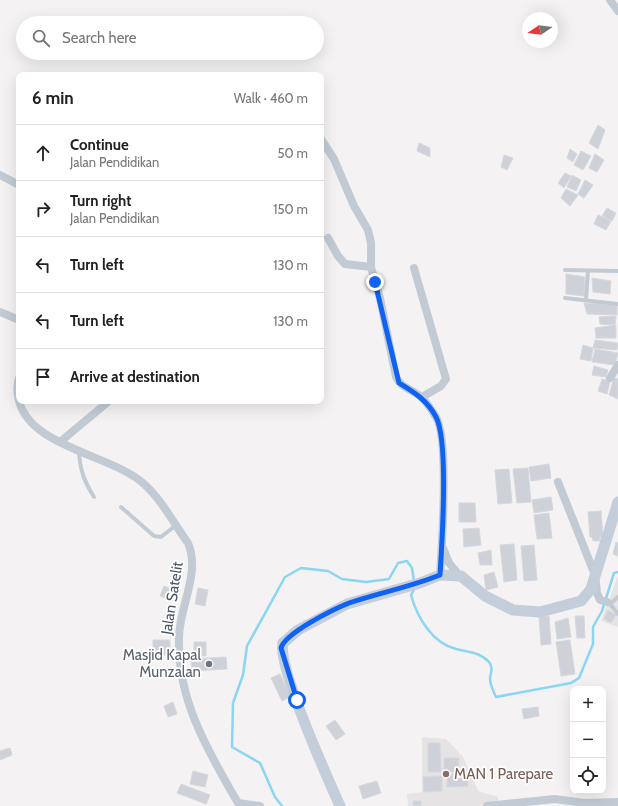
<!DOCTYPE html>
<meta charset="utf-8">
<style>
:root{--surface:#fff;--page:#f2f2f2;--text:#222;--muted:#767676;--line:#e0e0e0}
body{margin:0;font-family:Cabin,sans-serif;background:var(--page);color:var(--text)}
.controls{position:absolute;right:12px;bottom:12px;display:grid;overflow:hidden;border-radius:8px;box-shadow:0 4px 16px #0002}
.controls button{width:36px;height:36px;display:grid;place-items:center;padding:0;border:0;border-bottom:1px solid var(--line);background:var(--surface);color:var(--text);font:20px sans-serif}
.compass{position:absolute;left:522px;top:12px;width:36px;height:36px;border-radius:50%;background:var(--surface);box-shadow:0 4px 16px #0002;rotate:257deg}
.stop{position:absolute;width:12px;height:12px;margin:-9px;border:3px solid #0f62f2;border-radius:50%;background:#fff}
.stop.end{background:#0f62f2;border-color:#fff;box-shadow:0 1px 4px #0008}
.list{margin:0;padding:0;list-style:none}
h2{display:flex;justify-content:space-between;align-items:center;height:52px;margin:0;padding:0 16px;font-size:17px}
h2 small{font-size:13px;font-weight:400;color:var(--muted)}
.list li{display:grid;grid-template-columns:26px 1fr auto;gap:12px;align-items:center;box-sizing:border-box;height:56px;padding:0 16px;border-top:1px solid var(--line)}
.list b{display:block;font-size:15px;white-space:nowrap}
.list p{margin:0;font-size:13px;white-space:nowrap;color:var(--muted)}
.list em{font-size:13px;font-style:normal;color:var(--muted)}
.icon{flex:none;width:22px;height:22px;fill:none;stroke:currentColor;stroke-width:2;stroke-linecap:round;stroke-linejoin:round}
.map{position:relative;flex:none;width:618px;height:806px;overflow:hidden}
.search{position:absolute;background:var(--surface);box-shadow:0 4px 16px #0002;left:16px;top:16px;width:308px;height:44px;display:flex;align-items:center;gap:10px;box-sizing:border-box;padding:0 14px;border-radius:22px;color:var(--muted);font-size:15px}
.panel{position:absolute;background:var(--surface);box-shadow:0 4px 16px #0002;left:16px;top:72px;width:308px;height:332px;border-radius:8px}
.map>svg:first-child{display:block}
.education{fill:#e6e3e4}
.lines{fill:none;stroke-linecap:round;stroke-linejoin:round}
.stream{stroke:#8ad6f2;stroke-width:2.5}
.building{fill:#ced1d7;stroke:#d6d8de}
.lane{stroke:#c2cbd4;stroke-width:4}
.street{stroke:#c2cbd4;stroke-width:8}
.secondary{stroke:#c4cedb;stroke-width:11}
.route{stroke:#0f62f2;stroke-width:5}
.worship-dot{fill:#6b7280;stroke:#fff;stroke-width:1.5}
.education-dot{fill:#8d6e63;stroke:#fff;stroke-width:1.5}
.labels{text-anchor:middle;dominant-baseline:central;stroke-width:3.5;stroke-linejoin:round;paint-order:stroke}
.street-label{font-size:15px;fill:#485461;stroke:#fff}
.worship-label{font-size:15px;fill:#5b616d;stroke:#fff;text-anchor:end}
.education-label{font-size:15px;fill:#785e54;stroke:#fff;text-anchor:start}
</style>
<div class="map">
<svg width="618" height="806" viewBox="0 0 618 806">
<rect width="100%" height="100%" fill="#f4f2f2"/>
<path class="education" d="M618,576V627L601,621Z
M422,737L446,739L463,757L478,791L498,797V806H408L407,794L422,792Z"/>
<g class="lines">
<path class="stream" d="M415,588L411,595C417,617 432,643 456,649C468,652 480,652 489,662C494,668 490,673 490,679C490,685 494,692 496,697L571,683L579,678L593,644V627L602,611L614,573L618,572
M282,806L275,797L260,763L232,747L233,703L243,675L247,646L285,577L301,568L328,571L342,579L366,582L389,579L398,563L407,561L412,568L414,581"/>
</g>
<path class="building" d="M598,125L605,130L598,149L589,143Z
M419,143L430,148V157L417,151Z
M570,149L577,154L573,162L567,158Z
M581,151L591,156L583,170L574,165Z
M595,154L604,160L597,172L589,168Z
M504,155L513,158L507,170L501,167Z
M565,173L571,176L564,188L558,183Z
M572,175L581,180L576,191L567,187Z
M585,180L593,185L584,198L578,194Z
M566,189L578,195L570,206L561,198Z
M607,208L616,213L612,221L602,216Z
M598,215L611,221L606,230L594,224Z
M566,274L585,277L584,296L566,294Z
M592,278L611,281L610,294L593,292Z
M584,303L617,305V315L587,314Z
M616,316L615,325L600,324L599,317Z
M616,325V338H596L595,328Z
M595,340L618,343L617,350L593,348Z
M583,345L593,348L591,361L580,359Z
M595,349L618,353L615,365L592,362Z
M594,366L608,370L606,377L592,375Z
M614,378L618,379V399L609,395Z
M602,379L610,381L607,394L598,391Z
M549,464L551,478L531,481L529,467Z
M528,468L531,502L517,503L513,469Z
M509,469L512,503L498,504L495,470Z
M551,497L553,510L534,513L532,500Z
M459,503H475L476,522H459Z
M601,511L603,537H600V541H593L592,537H590L588,512Z
M549,513L552,538L537,539L534,515Z
M479,528L481,545L464,547L463,529Z
M616,542L618,543V556L613,554Z
M514,544L517,580L504,582L500,545Z
M534,545L537,580L524,581L521,546Z
M491,550L492,565H480L478,553Z
M494,572L498,587L486,590L484,575Z
M164,586L176,591L173,601L160,596Z
M198,588L208,590L205,606L195,604Z
M608,610L616,615L611,623L604,619Z
M549,616L551,644L541,645L539,617Z
M575,616H584L585,638H577Z
M568,618L571,637L557,639L555,622Z
M153,640H170V655H153Z
M570,640L575,674L561,676L556,642Z
M194,642H206V656H194Z
M226,657L227,669L192,671L191,659Z
M280,674L290,697L282,701L271,678Z
M173,702L177,714L168,717L164,706Z
M538,707L539,716L524,719L522,709Z
M335,720L345,734L336,740L326,726Z
M428,743H440L441,772H428Z
M10,748L12,755L0,760V751Z
M444,758H459L458,772H444Z
M193,771L208,775L205,787L190,784Z
M447,774H467L468,786L447,787Z
M442,776V791L424,792L423,777Z
M377,781L381,793L363,799L359,786Z
M181,784L210,795L206,804L177,793Z
M413,801H421V806H413Z"/>
<g class="lines">
<path class="lane" d="M565,270L618,271
M565,298L618,304
M586,299L588,271
M79,452C80,470 84,481 94,497
M121,507L154,536L161,537L175,526
M607,602L610,604L618,614
M610,604L618,597"/>
<path class="street" d="M610,0L618,11
M321,139L334,159L354,206L368,230L371,243V267L380,298L396,377C401,388 412,389 421,397C427,402 432,411 436,417C449,438 442,545 440,575
M0,175L19,185
M328,238L338,256L345,264L371,267
M414,268L446,379L441,386L422,397
M0,312L19,320
M19,378C17,384 17,390 18,396C25,447 112,454 144,484C162,500 174,524 188,543C201,573 179,607 179,638C177,700 208,751 238,803L260,806
M610,378L618,365
M60,442L109,401
M558,482L595,575L597,593L600,600L607,602
M443,548L449,563L459,575
M487,806L555,799L584,803L618,802"/>
<path class="secondary" d="M340,806C328,779 277,666 283,643L298,630L347,604L420,583L440,575L461,576L485,596L513,610L540,612L581,601L591,589L618,502"/>
</g>
<g class="lines">
<path class="route" d="M297,700L281,648C285,633 334,609 349,603C379,593 410,587 440,575C442,544 449,441 436,417C427,400 415,393 399,383L375,282"/>
</g>
<circle class="worship-dot" cx="209" cy="664" r="4"/>
<circle class="education-dot" cx="446" cy="774" r="4"/>
<g class="labels">
<g class="street-label">
<text transform="translate(172 598) rotate(-81)">Jalan Satelit</text>
</g>
<g class="worship-label">
<text x="201" y="655">Masjid Kapal<tspan x="201" dy="17">Munzalan</tspan></text>
</g>
<g class="education-label">
<text x="454" y="774">MAN 1 Parepare</text>
</g>
</g>
</svg>
<div class="controls">
<button>+</button>
<button>−</button>
<button><svg class="icon" aria-label="locate" viewBox="0 0 24 24"><circle cx="12" cy="12" r="6"/><path d="M12 2v4M12 18v4M2 12h4M18 12h4"/></svg></button>
</div>
<svg class="compass" viewBox="-18 -18 36 36"><path d="M0-13l5 13h-10z" fill="#e53935"/><path d="M0 13l5-13h-10z" fill="#767676"/></svg>
<div class="stop" style="left:297px;top:700px"></div>
<div class="stop end" style="left:375px;top:282px"></div>
<div class="search"><svg class="icon" aria-label="search" viewBox="0 0 24 24"><circle cx="10" cy="10" r="6"/><path d="M15 15l6 6"/></svg>Search here</div>
<section class="panel">
<h2>6 min<small>Walk · 460 m</small></h2>
<ul class="list">
<li><svg class="icon" aria-label="ahead" viewBox="0 0 24 24"><path d="M12 20V5M6 11l6-6 6 6"/></svg><div><b>Continue</b><p>Jalan Pendidikan</p></div><em>50 m</em></li>
<li><svg class="icon" aria-label="right" viewBox="0 0 24 24"><path d="M7 20v-9h11M14 6l5 5-5 5"/></svg><div><b>Turn right</b><p>Jalan Pendidikan</p></div><em>150 m</em></li>
<li><svg class="icon" aria-label="left" viewBox="0 0 24 24"><path d="M17 20v-9H6M10 6l-5 5 5 5"/></svg><div><b>Turn left</b></div><em>130 m</em></li>
<li><svg class="icon" aria-label="left" viewBox="0 0 24 24"><path d="M17 20v-9H6M10 6l-5 5 5 5"/></svg><div><b>Turn left</b></div><em>130 m</em></li>
<li><svg class="icon" aria-label="arrive" viewBox="0 0 24 24"><path d="M6 21V4h12l-3 4 3 4H6"/></svg><div><b>Arrive at destination</b></div></li>
</ul>
</section>
</div>
